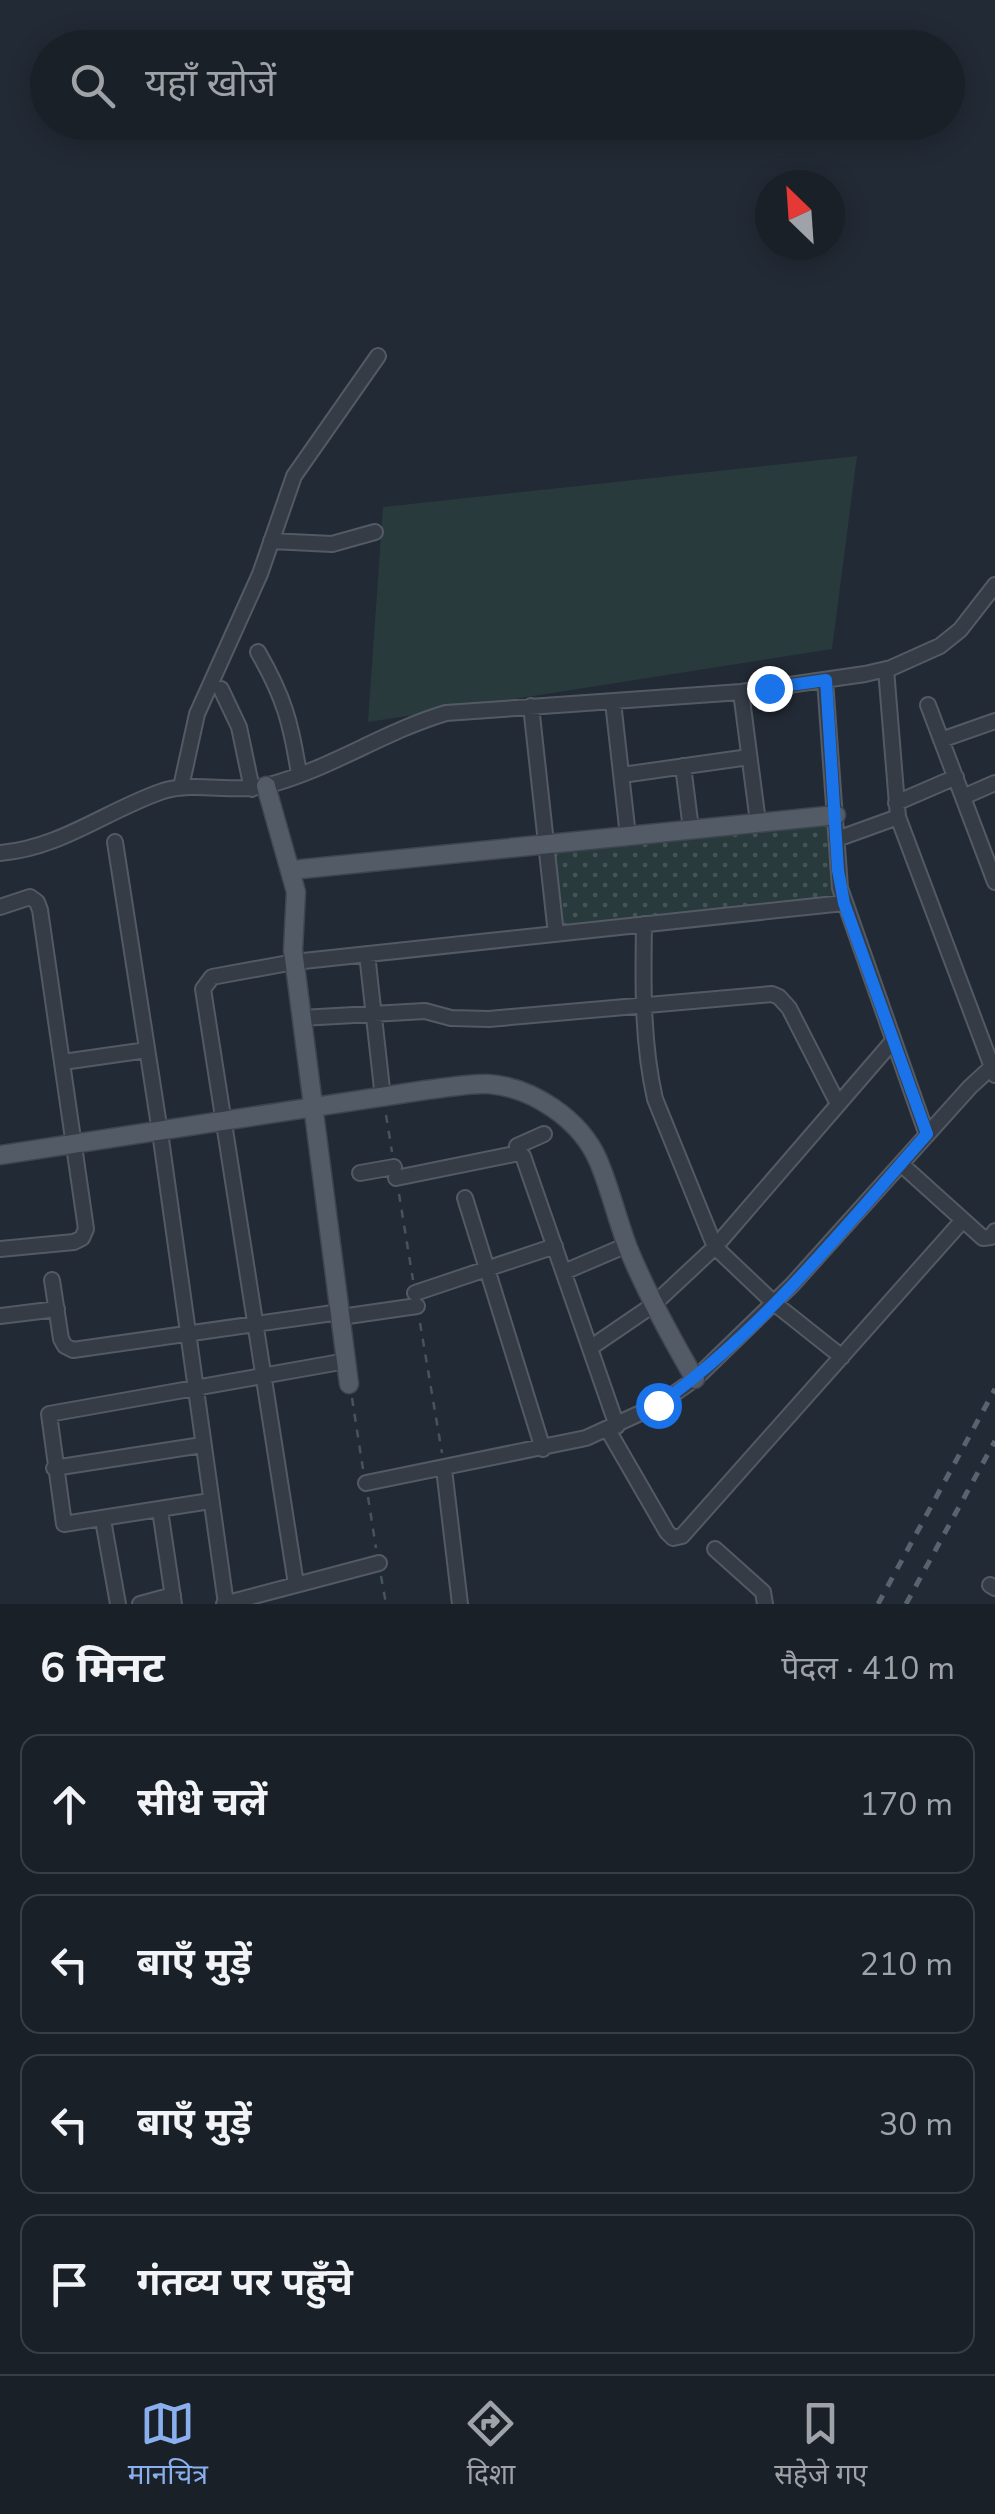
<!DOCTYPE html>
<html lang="hi">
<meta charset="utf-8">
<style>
:root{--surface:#1a2028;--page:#232830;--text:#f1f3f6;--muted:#9fa3a8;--line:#383e45;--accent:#89afee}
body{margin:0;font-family:"Nunito Sans","Noto Sans Devanagari",sans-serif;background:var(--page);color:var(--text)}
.compass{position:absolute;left:755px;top:170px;width:90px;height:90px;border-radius:50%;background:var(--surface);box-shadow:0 5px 25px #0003;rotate:335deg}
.stop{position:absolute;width:30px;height:30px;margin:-22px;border:8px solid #1a73e8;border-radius:50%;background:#fff}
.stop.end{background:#1a73e8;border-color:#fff;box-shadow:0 2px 10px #0008}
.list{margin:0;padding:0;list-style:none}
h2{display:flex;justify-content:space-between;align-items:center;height:130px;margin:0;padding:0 40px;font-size:42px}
h2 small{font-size:32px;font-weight:400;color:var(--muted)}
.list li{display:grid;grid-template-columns:65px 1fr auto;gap:30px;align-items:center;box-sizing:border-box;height:140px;margin:0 20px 20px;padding:0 20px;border:2px solid var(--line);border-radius:20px}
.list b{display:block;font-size:38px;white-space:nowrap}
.list em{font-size:32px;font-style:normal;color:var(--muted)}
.icon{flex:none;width:55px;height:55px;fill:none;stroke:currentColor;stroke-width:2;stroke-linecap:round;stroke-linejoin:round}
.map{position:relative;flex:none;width:995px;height:1604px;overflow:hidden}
.search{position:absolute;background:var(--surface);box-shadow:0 5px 25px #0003;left:30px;right:30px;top:30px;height:110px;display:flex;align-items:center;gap:25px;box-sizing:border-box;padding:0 35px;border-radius:55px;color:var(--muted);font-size:38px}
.sheet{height:770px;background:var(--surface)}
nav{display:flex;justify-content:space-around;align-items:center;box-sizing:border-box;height:140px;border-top:2px solid var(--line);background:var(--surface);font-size:28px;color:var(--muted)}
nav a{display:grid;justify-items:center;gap:5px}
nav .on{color:var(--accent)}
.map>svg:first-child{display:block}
.grass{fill:#283a3b}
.park{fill:url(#park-dots)}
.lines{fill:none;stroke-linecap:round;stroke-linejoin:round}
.minor-casing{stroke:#535a64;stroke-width:18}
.major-casing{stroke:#3e4550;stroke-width:21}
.path{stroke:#455558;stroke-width:2.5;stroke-dasharray:8 8;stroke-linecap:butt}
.minor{stroke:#353c46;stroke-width:14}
.major{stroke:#535b66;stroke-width:18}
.rail{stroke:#59626f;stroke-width:5;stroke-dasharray:10 10;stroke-linecap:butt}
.route{stroke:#1a73e8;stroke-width:12}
</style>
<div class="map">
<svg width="995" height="1604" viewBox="0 0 995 1604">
<defs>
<pattern id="park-dots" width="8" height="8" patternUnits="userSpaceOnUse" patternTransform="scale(2.5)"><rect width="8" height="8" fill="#283a3b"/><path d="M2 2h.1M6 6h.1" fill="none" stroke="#455456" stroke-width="1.8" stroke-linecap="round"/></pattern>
</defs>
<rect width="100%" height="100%" fill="#222a35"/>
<path class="grass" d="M857,456L832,649L368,722L383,507Z"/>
<path class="park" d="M836,815L844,903L556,934L546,844Z"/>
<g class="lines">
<defs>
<path id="minor" d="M271,541L332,544L375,532
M258,652C284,697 291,723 299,774
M886,669L898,817L995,1075
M825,680L840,888L927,1135
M221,689L239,727L252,789
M741,692L758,822
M613,702L628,836
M928,705L995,882
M531,706L556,934
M941,740L995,721
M683,766L691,829
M622,775L749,757
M181,787L197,714L260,574L294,476L378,356
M963,797L995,783
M896,803L956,777
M837,839L898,817
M115,842L160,1132L226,1604
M0,853C61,848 107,810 163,791C197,781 234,794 269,785C330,769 385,731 446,713L741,692L865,674L891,668L940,646L960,630L995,585
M0,907L30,897L37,902L40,910L86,1229L82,1238L74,1242L0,1249
M644,924C643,983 642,1042 655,1099L715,1247L774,1303L842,1357
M367,954L383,1098
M301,1018L425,1011L451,1018L489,1019L772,994L779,997L789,1008L837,1102
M63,1062L147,1050
M519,1153L517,1146L544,1134
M901,1164L983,1238L991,1237L995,1231
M360,1173L394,1167
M396,1178L519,1153L523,1156L617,1426
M465,1198L543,1449
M564,1272L627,1245
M52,1280L61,1339L65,1346L73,1350L340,1312
M415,1293L555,1246
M0,1316L57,1309
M341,1317L417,1306
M590,1348L653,1305L715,1247L893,1041
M608,1430L667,1532L673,1538L682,1536L963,1220
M54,1468L202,1445
M444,1469L460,1604
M366,1483L586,1438L658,1405L695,1379L792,1285L970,1087L995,1064
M210,1501L64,1524L49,1414L346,1361
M160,1510L174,1604
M103,1520L118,1604
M715,1549L763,1592L765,1604
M296,1584L203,989L212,977L294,962L844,903
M990,1585L995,1588
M140,1604L173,1595
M224,1604L379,1563"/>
<path id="major" d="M266,786L296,892L293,950L349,1384
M292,870L836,815
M0,1155L426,1090C446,1088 468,1083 488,1084C532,1087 580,1119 598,1160C610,1188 617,1219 628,1248C647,1294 670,1336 695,1379"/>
</defs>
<use href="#minor" class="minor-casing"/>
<use href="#major" class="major-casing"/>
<path class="path" d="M386,1115L392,1152
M399,1194L413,1280
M420,1323L442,1453
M352,1398L363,1469
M368,1497L376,1548
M381,1576L386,1604"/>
<use href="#minor" class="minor"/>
<use href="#major" class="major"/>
<path class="rail" d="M878,1604L995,1389
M906,1604L995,1441"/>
</g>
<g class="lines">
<path class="route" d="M658,1405C762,1331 843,1229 927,1134L844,903L838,870L826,680L769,688"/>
</g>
</svg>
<svg class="compass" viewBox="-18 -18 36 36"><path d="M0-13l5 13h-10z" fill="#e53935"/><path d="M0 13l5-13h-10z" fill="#9fa3a8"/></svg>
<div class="stop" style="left:658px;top:1405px"></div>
<div class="stop end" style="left:769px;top:688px"></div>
<div class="search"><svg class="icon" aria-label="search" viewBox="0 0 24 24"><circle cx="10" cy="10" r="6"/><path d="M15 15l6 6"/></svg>यहाँ खोजें</div>
</div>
<section class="sheet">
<h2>6 मिनट<small>पैदल · 410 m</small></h2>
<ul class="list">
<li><svg class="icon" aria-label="ahead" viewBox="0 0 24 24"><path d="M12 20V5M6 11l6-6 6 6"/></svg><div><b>सीधे चलें</b></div><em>170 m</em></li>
<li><svg class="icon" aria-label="left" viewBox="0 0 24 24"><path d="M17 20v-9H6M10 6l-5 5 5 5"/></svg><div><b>बाएँ मुड़ें</b></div><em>210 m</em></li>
<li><svg class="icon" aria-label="left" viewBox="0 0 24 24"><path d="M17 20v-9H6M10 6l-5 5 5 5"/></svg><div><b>बाएँ मुड़ें</b></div><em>30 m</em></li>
<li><svg class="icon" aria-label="arrive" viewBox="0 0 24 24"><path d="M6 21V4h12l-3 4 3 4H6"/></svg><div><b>गंतव्य पर पहुँचे</b></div></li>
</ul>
</section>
<nav>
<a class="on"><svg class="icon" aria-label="map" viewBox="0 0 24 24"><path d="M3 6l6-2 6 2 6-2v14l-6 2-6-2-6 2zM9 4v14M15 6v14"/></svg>मानचित्र</a>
<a><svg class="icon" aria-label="directions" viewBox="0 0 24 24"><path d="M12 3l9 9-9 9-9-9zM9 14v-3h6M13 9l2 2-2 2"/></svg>दिशा</a>
<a><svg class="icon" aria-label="saved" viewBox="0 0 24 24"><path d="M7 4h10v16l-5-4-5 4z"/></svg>सहेजे गए</a>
</nav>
